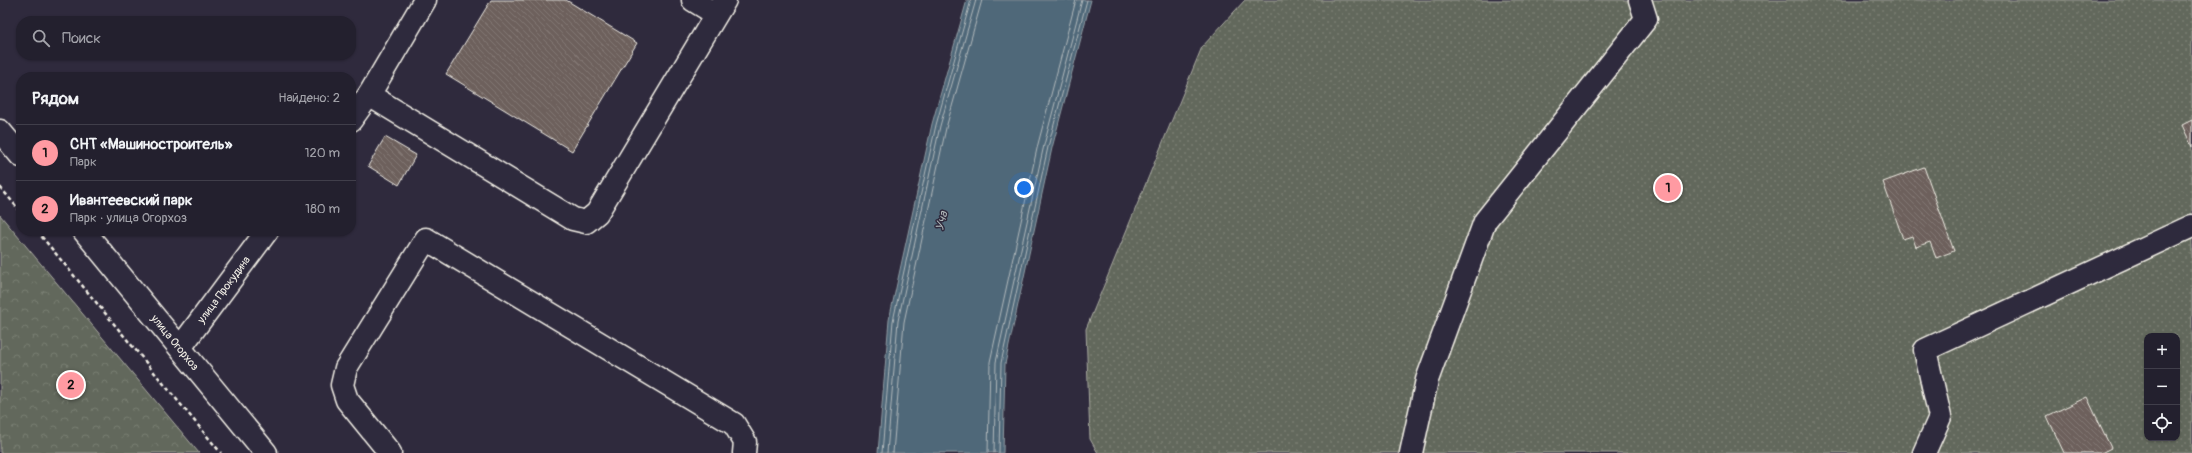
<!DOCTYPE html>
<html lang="ru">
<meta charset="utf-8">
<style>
:root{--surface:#23202e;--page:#2f2d3a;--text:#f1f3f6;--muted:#a3a3aa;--line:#403e4a;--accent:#ff9aa2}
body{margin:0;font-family:Pangolin,sans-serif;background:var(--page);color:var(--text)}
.controls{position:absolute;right:12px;bottom:12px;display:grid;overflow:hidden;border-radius:8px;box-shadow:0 1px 3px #0004}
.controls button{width:36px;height:36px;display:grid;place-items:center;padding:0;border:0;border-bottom:1px solid var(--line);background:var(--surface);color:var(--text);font:20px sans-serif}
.you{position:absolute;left:1024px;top:188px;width:14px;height:14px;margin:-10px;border:3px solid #fff;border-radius:50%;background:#1a73e8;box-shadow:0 0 0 6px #1a73e833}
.badge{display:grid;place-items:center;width:26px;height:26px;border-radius:50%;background:var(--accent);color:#111;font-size:13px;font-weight:700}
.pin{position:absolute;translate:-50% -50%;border:2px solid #fff;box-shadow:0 1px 4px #0006}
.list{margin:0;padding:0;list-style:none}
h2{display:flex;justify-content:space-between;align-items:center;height:52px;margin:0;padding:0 16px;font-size:17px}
h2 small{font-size:13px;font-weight:400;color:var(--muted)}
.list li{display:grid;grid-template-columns:26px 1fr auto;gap:12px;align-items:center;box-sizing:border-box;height:56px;padding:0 16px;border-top:1px solid var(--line)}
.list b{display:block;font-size:15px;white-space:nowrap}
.list p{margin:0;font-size:13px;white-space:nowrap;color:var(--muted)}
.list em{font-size:13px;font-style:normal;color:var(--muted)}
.icon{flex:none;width:22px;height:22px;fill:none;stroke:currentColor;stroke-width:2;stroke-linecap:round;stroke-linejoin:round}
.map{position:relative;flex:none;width:2192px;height:453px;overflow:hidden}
.search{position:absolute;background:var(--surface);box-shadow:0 1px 3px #0004;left:16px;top:16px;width:340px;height:44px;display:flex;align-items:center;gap:10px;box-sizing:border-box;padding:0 14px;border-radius:16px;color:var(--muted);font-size:15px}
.panel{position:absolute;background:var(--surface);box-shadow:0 1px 3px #0004;left:16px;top:72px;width:340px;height:164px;border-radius:16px}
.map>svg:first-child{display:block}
.forest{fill:url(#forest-crowns);stroke:#abaca2}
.garden{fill:url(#garden-dots);stroke:#abaca2;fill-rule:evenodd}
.water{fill:#4f6779;stroke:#919ea5}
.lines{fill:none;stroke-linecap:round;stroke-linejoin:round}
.shore{stroke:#b2babc;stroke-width:1}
.building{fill:url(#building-back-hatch);stroke:#f4f1e8}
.minor-casing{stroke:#f4f1e8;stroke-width:25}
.path{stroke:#f4f1e8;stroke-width:2.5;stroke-dasharray:4 3;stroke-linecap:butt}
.minor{stroke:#2f2a3d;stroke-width:22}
.labels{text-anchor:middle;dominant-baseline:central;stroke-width:3;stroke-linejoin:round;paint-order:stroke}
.street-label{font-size:11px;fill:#f4f1e8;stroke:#2f2a3d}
.water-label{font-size:12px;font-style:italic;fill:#b2babc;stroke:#2f2a3d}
</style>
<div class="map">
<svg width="2192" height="453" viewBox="0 0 2192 453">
<defs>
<pattern id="forest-crowns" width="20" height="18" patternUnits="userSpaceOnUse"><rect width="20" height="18" fill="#62685b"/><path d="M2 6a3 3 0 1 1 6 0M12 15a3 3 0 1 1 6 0" fill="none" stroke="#797e73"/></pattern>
<pattern id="garden-dots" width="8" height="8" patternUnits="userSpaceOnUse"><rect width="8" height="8" fill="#62685b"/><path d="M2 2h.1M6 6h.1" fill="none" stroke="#797e73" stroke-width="1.8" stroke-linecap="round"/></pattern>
<pattern id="building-back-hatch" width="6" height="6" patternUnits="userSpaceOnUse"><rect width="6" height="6" fill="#6d605c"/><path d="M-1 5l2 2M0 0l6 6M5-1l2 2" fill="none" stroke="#827773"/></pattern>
</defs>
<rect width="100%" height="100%" fill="#2f2a3d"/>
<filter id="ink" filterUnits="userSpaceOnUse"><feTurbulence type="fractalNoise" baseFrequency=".025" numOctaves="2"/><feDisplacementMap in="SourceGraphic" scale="8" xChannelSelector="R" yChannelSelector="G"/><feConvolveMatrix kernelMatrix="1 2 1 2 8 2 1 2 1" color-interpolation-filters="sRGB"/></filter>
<g filter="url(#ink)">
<path class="forest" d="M0,215L199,453H0Z"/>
<path class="garden" d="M1245,0H2192V453H1098L1090,439L1086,329L1202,47ZM2147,336H2177V438H2147Z"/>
<path class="water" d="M967,0H1091L1052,148L1005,364L1003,453H878L889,320L932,124Z"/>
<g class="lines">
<path class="shore" d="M882,453L893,321L936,125L971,0
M887,453L898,321L940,126L976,0
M893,453L904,322L946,128L982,0
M988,453L990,362L1038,144L1076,0
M994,453L996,362L1044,145L1082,0
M999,453L1001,363L1048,147L1087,0"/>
</g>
<path class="building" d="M491,0H566L637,43L572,151L446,74Z
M2192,120V147L2182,125Z
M385,137L416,155L399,185L368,166Z
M1924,167L1954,251L1936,258L1930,242L1916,247L1912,236L1903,239L1883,182Z
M2087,397L2111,448L2101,453H2064L2047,416Z"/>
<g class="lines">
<defs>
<g id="minor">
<path d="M693,0L716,14"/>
<path d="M369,95L573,219L586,222L597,213L725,0"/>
<path d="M351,120L369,95L425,0"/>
<path d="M0,131L21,156"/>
<path id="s1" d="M84,231L266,453"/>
<path id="s2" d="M180,348L267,231"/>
<path d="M390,453L347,400L342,385L346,368L426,239L734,424L745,442L744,453"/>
<path d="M1411,453L1427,380L1485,221L1646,19L1640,0"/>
<path d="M1924,453L1940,417L1925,350L2192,226"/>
</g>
</defs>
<use href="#minor" class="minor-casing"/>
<path class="path" d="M0,187L21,212
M37,231L221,453"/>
<use href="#minor" class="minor"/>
</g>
</g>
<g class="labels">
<g class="street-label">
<text stroke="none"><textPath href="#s2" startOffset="73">улица Прокудина</textPath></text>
<text stroke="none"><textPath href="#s1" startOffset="144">улица Огорхоз</textPath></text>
</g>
<g class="water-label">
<text transform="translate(942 221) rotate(-76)">Уча</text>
</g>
</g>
</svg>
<div class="controls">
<button>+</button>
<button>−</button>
<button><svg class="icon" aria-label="locate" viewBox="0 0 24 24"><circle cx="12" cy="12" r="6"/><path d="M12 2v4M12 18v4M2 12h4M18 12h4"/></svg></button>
</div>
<div class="you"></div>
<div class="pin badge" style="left:1668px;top:188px">1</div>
<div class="pin badge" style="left:71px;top:385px">2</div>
<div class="search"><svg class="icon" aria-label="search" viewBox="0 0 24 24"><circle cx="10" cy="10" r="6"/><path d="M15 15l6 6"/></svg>Поиск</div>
<section class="panel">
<h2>Рядом<small>Найдено: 2</small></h2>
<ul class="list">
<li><span class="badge">1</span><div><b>СНТ «Машиностроитель»</b><p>Парк</p></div><em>120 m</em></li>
<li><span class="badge">2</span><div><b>Ивантеевский парк</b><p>Парк · улица Огорхоз</p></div><em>180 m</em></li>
</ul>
</section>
</div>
